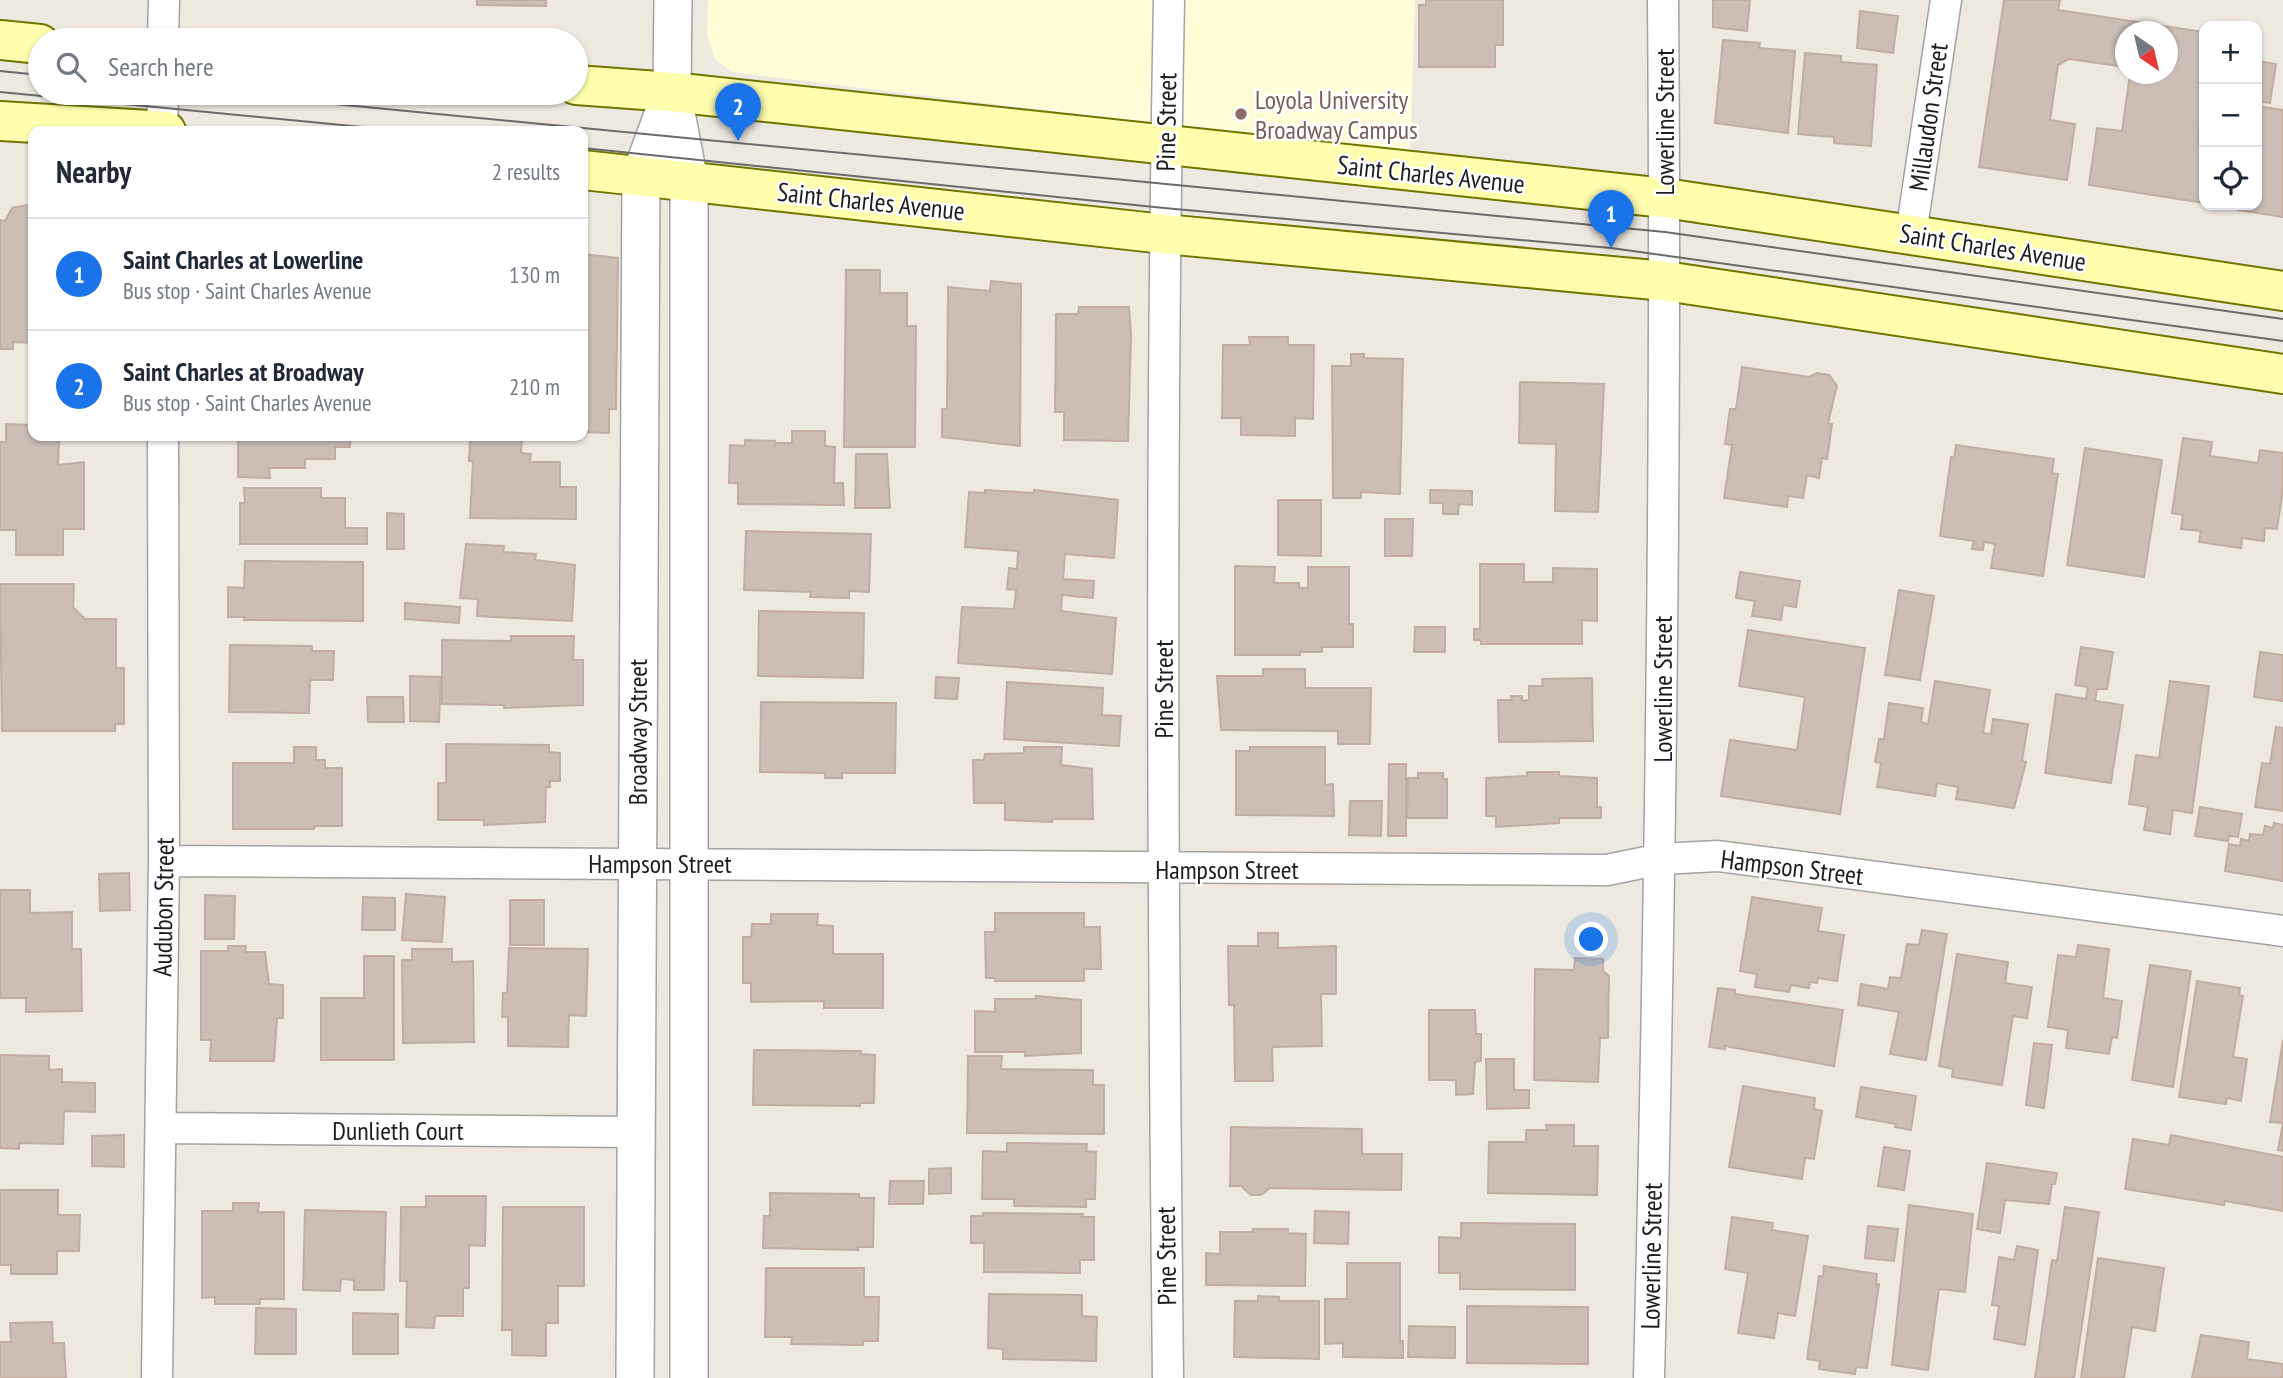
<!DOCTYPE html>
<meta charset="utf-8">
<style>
:root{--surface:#fff;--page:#f6f6f7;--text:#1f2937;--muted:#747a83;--line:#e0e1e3;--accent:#1a73e8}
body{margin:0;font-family:"PT Sans Narrow",sans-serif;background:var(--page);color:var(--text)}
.controls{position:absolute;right:21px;top:21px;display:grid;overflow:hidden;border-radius:14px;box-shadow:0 2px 5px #0004}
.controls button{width:63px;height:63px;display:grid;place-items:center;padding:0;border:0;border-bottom:2px solid var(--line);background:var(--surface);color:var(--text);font:35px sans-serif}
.compass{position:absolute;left:2115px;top:21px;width:63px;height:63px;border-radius:50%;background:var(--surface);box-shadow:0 2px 5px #0004;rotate:146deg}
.you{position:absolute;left:1592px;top:940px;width:24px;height:24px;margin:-18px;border:5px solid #fff;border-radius:50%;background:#1a73e8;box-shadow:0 0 0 10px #1a73e833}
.badge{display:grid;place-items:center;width:46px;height:46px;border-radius:50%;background:var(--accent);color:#fff;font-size:23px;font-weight:700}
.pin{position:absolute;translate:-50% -58px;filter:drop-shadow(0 2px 4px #0008)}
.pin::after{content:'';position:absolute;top:37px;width:24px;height:21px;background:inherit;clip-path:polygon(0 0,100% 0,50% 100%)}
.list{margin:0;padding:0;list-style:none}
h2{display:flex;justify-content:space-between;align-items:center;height:91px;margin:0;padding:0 28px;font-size:30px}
h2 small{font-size:23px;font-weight:400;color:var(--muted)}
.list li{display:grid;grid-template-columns:46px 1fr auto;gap:21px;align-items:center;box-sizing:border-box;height:112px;padding:0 28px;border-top:2px solid var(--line)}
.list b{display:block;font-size:26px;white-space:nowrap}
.list p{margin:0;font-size:23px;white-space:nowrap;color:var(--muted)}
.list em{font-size:23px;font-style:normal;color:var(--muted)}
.icon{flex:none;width:38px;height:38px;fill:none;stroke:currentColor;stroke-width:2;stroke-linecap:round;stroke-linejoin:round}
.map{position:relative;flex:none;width:2283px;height:1378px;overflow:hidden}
.search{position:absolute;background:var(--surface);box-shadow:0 2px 5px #0004;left:28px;top:28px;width:560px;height:77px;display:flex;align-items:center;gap:18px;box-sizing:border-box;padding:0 24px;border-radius:38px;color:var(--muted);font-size:26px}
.panel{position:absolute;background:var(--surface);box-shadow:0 2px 5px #0004;left:28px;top:126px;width:560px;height:315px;border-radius:14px}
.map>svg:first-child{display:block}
.education{fill:#fffdd8}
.building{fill:#cabeb6;stroke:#c1ada1;stroke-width:2}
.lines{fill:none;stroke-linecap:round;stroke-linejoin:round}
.minor-casing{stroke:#a3a3a3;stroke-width:33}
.tertiary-casing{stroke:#a3a3a3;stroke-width:40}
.secondary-casing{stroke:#6f7500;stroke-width:42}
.minor{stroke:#fff;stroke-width:30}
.tertiary{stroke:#fff;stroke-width:37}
.secondary{stroke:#fffead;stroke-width:38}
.tram{stroke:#6a6a6a;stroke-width:2}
.education-dot{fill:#8d6e63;stroke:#fff;stroke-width:2.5}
.labels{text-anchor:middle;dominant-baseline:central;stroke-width:5;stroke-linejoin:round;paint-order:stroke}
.education-label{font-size:26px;fill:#785e54;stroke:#fff;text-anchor:start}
.street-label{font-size:26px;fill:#1c1c1c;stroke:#fff}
</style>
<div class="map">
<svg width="2283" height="1378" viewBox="0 0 2283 1378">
<rect width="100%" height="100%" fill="#eee9e0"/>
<path class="education" d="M708,0H1415L1410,155L732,72L715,59L707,35Z"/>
<path class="building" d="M477,0H546V6L477,5Z
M1426,0H1503V45H1495V67H1419V5H1426Z
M1713,0H1750L1747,31L1713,27Z
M2004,0H2060L2058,10L2204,32V97L2198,143L2204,144V203L2089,185L2097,128L2122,131L2130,74H2168V32H2126V67L2069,59L2058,65L2050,120L2075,124L2067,180L1979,167Z
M1860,11L1898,16L1893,53L1857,48Z
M1723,40L1760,43L1759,48L1795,51L1788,133L1715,123Z
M1805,53L1841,56V62L1877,65L1871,146L1834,143V137L1798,134Z
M2258,61L2276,64L2270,103L2257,101Z
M2257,106L2283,110V217L2238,210V205H2257Z
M27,205L33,208V343L13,342V349H0V220L5,221L12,208Z
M583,254L618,258L616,409H609V433L583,432Z
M846,270H880V293H907V326H916L915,447H844Z
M991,281L1021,284L1020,446L942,437V409H947L948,287L990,291Z
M1079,307H1129L1131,335L1128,441L1064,440V412H1055L1056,314H1078Z
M1249,337H1288V345H1314L1313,419L1295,418V436L1241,435V418H1222L1223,345H1250Z
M1351,354H1364V358L1403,359L1400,494L1361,492V498H1333L1332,366H1351Z
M1742,367L1809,377L1817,373L1829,375L1837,386L1828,423L1832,424L1827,459L1822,458L1819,478L1807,475L1803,498L1788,496L1787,507L1724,498L1732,445L1725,444L1730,409H1736Z
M1520,382L1604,384L1598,512L1555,511L1556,444L1519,443Z
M6,424L33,425V436L59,439L58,465L84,462V529H63V555H16V530H0V442H6Z
M792,431H825V446L835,447L834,483H843L844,505L738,504V483H729L730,445L745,446V440L775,441V446L777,443H792Z
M238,436H350V447H335V459H305V468H269L270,478L238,477Z
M2183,438L2212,442L2210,456L2258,463L2260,450L2283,453V489L2277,529L2265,528L2264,541L2242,538L2241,548L2199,542L2201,531L2181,529L2183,515L2172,513Z
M522,439L521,453L531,454L530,462H560V487H576V519L470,518L473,461H469L470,440Z
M1956,445L2054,459L2052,473L2058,474L2043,576L1991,568L1995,544L1984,542L1983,550L1972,549L1974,541L1940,536L1951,457L1954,458Z
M2085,448L2162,460L2144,577L2067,565Z
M856,454H887L890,508H855Z
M244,488H321V498H345V528H367V544H240V503H245Z
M985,490L1034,493V490L1118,500L1114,558L1065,554L1063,579L1094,581L1093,598L1062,595L1061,611L1116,618L1112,674L958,663L962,607L1014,609L1016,590L1007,589L1009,568L1017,569L1018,551L965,547L969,492L985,493Z
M1430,490L1472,491V505L1459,504L1458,514H1443V503H1430Z
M1278,500H1321V556L1278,555Z
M387,513L404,514V549H387Z
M1385,519H1413L1412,556H1385Z
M746,531L871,534L869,592L849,591V598L810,597L811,592L744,590Z
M466,544L504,546L503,552L536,554L535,560L575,565L572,621L477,616L478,599L460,598Z
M245,561L363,562V621L244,620L245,617H228V587L244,588Z
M1480,564H1524V582H1553V568L1597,569V621L1582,620V644H1481V640H1474V629H1480Z
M1235,566L1275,567L1274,583H1299V588H1308V567H1349V624H1353V647H1322V652H1300V655H1235Z
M1740,572L1800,581L1796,607L1783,605L1781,620L1752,616L1755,601L1736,598Z
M0,584H74L73,607L85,619H116V668H124V724H115V731H2Z
M1899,590L1934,596L1920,680L1885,675Z
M405,603L460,607L459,623L405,619Z
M759,611L864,613L863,678L758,676Z
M1415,627H1445V652H1414Z
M1748,630L1865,648L1840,814L1721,796L1730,740L1797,750L1805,697L1739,686Z
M511,636H574L573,660H583V705L504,708V705L442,704V640L511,641Z
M230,645L312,646V651H334L333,680H310L309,713L229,712Z
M2081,647L2113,652L2107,689H2097L2095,701L2123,705L2111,783L2045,773L2056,694L2086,699L2088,687L2075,685Z
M2260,652L2283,655V701L2254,697Z
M1263,669H1305V688H1371L1370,744H1338V731L1221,730L1217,676H1263Z
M410,676L441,677L439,722L410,721Z
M936,677L959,678L957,699L935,698Z
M1592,678L1593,741L1499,742L1498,700H1512L1511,696H1522V701L1529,700V686H1543L1542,679Z
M1935,681L1990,690L1983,733L1991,734L1993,719L2028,724L2022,761L2026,762L2014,808L1956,799L1958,787L1937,783L1935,796L1877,787L1881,763L1875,762L1879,739H1884L1889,703L1923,708L1921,722L1928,724Z
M2170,681L2209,686L2192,813L2173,810L2170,834L2144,830L2148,807L2129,804L2136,755L2159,758Z
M1007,682L1103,688L1102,715L1121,716L1119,746L1004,739Z
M367,697H403L404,722H368Z
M761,702L896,703L895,773H842V778H825V773L760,772Z
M2276,727L2283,728V811L2255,807L2262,763L2270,764Z
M446,744L549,745V752L560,753V781H550V787H546L545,822L484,825V820H438V783H446Z
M294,747H316V760H325V768H342V826H315L314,829H233V763H294Z
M1024,747H1062L1061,765L1092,769L1093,819H1052V822L1005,820V803H974L973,760H984L985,754L1024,753Z
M1250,747H1325V785L1333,784L1334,816L1236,815V751H1250Z
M1389,764H1406V836H1388Z
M1527,772H1559V776L1597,778V807H1601V818H1559V823L1496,827V816H1486V778L1527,776Z
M1418,773H1443V779H1447V818H1407L1408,778H1418Z
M1350,801H1382L1381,836L1349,835Z
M2200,807L2242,814L2238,837L2229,836L2228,841L2195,836Z
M2274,823L2283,825V881L2225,871L2229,844L2240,846L2241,839L2249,841L2250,834L2263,835L2265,826L2273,828Z
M129,873L130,910L100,911L99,874Z
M0,890H30V913L72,912V949H81L82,1011L26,1012V998H0Z
M406,894L445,897L442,942L402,940Z
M205,895L235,896L234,939H205Z
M363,897L395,898V930H362Z
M1752,897L1822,908L1818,931L1844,935L1837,981L1818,978L1817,983L1810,982L1809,988L1791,985L1789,992L1755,987L1757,974L1740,971Z
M510,900H544V945H510Z
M995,913H1084V927H1100L1101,969H1084V981H995V978H986L985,932H995Z
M771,914H818L817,925L833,926V954H883V1008H824V1001L751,1002V983H743V937H751L752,924H771Z
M1922,930L1947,934L1926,1060L1890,1054L1899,1012L1858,1005L1861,984L1888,989L1890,977L1901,978L1907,944L1919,945Z
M1258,933H1278V948L1336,946V994H1321L1322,1046L1272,1047L1273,1081H1235L1234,1005H1229L1228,946H1258Z
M2078,945L2109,949L2103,998L2122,1001L2117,1038L2112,1037L2109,1054L2066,1048L2068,1030L2048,1027L2058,955L2076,957Z
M228,946H246L245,952H265L269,984L283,985V1018H277L274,1061H210L211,1040H201V951H228Z
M509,948L588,949L586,1016L569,1015L568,1047L508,1046V1017H502L503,993H507Z
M412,949H452V962L473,961L474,1042L403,1043L402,960H412Z
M1957,954L2008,962L2005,983L2032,987L2027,1018L2013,1016L2002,1085L1952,1077L1953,1069L1939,1066Z
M364,956H394V1060H321V998H364Z
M1575,958L1603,959V971L1609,976L1608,1038H1600L1598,1082L1534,1080L1535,969L1574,970Z
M2150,965L2191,971L2173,1087L2132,1080Z
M2197,981L2240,988L2239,995L2243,996L2233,1057L2247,1059L2241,1101L2227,1098L2226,1104L2179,1097Z
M1718,988L1735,990V994L1843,1010L1834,1066L1725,1046V1049L1709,1047Z
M1036,996L1081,1000V1053L1025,1056V1052H975V1011L995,1012V999H1036Z
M1429,1010H1475L1476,1034H1481V1061L1475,1062L1473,1094L1456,1095V1080H1429Z
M2283,1040V1151L2278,1150L2283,1123L2270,1122Z
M2034,1043L2052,1045L2044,1108L2026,1105Z
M754,1050L861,1051L860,1054L875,1055L874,1103H860V1106L753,1105Z
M0,1055L49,1056V1070L62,1069V1082L95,1083V1112L64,1111L63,1144L19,1143V1149L0,1148Z
M968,1056H1002L1001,1069L1093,1070V1085H1104V1134L967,1133Z
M1486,1059H1514V1090H1529V1108L1487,1109Z
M1743,1086L1815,1098L1814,1109L1822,1111L1814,1159L1805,1158L1802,1179L1729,1167Z
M1861,1087L1916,1096L1911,1130L1895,1127L1896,1124L1856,1117Z
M1546,1125H1574V1146H1598L1597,1195L1488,1193L1489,1142H1526V1130H1547Z
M1231,1127L1362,1129V1154H1402L1401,1190L1270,1188L1261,1195H1251L1241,1186H1230Z
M124,1135V1167L92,1166V1136Z
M2171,1135L2283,1157V1211L2225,1201L2224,1205L2125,1189L2133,1139L2169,1145Z
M1007,1143L1087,1144L1086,1151L1096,1152L1095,1199H1086V1207L1014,1206V1199H982L983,1151L1007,1152Z
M1884,1147L1910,1151L1904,1190L1878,1186Z
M1987,1163L2057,1173L2055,1184H2052L2049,1204L2005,1200L2000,1233L1977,1229Z
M951,1168V1193L929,1194V1169Z
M890,1181H924L923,1204H889Z
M0,1190H58V1215H80L79,1251H57V1274H11V1265H0Z
M770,1193L859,1194V1198H874L873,1247H858V1250L763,1248L764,1216H770Z
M426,1196H486L485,1246L469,1245V1288H463V1316H435L434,1328L406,1327L407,1281H400L401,1207H426Z
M233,1203H259L258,1212H284V1299H260V1304H215V1297L202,1298V1211H233Z
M1909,1205L1973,1214L1965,1292L1939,1289L1928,1370L1892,1365Z
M503,1207H584V1286H558V1323H546V1356L512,1355V1330H502Z
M2065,1207L2099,1212L2074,1378H2035L2052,1260L2057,1261Z
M305,1210L386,1212L384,1290H354V1280L341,1279L340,1291L303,1290Z
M1315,1211L1349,1212L1348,1244L1314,1243Z
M983,1213L1083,1214L1082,1217H1094V1260H1080V1273L984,1272V1243H971V1216H983Z
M1732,1217L1773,1223L1772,1230L1808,1236L1795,1316L1778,1313L1774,1338L1738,1333L1748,1273L1725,1269Z
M1461,1223L1575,1224V1290L1460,1289V1273H1439V1237L1461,1238Z
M1868,1226L1898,1229L1894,1261L1865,1258Z
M1253,1229H1288V1233L1306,1234L1305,1286L1206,1285V1253L1220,1254V1232H1253Z
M2017,1246L2038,1250L2025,1345L1994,1339L1999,1306L1992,1305L1999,1257L2014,1260Z
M2098,1258L2164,1268L2155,1331L2132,1327L2124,1378H2081Z
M1347,1263H1400V1341H1403V1358L1343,1357V1343L1325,1344V1299H1347Z
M1824,1266L1877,1274L1876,1284H1879L1867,1368L1856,1367L1855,1374L1819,1369L1820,1361L1807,1359L1819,1276H1823Z
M766,1268H864V1297H879L878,1341H863V1345L791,1344L792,1337H765Z
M989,1294L1082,1295V1316L1097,1317L1096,1361L1003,1359V1349L988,1348Z
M1258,1296L1279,1297V1301H1319V1359L1234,1357L1235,1301H1258Z
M1467,1306L1588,1307V1364L1467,1363Z
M256,1308L296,1309V1354H255Z
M353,1313L398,1314V1354H353Z
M52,1322L53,1343H64L66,1378H0V1342H11L10,1323Z
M1409,1326L1455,1327V1358L1408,1357Z
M2201,1335L2249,1342L2247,1359L2283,1364V1378H2192Z"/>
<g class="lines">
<defs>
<path id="minor" d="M163,40L164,0
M162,131L163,93
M1911,234L1946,0
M164,861L1607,870L1661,859L1718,856L2283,931
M161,1128L636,1132
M157,1378L164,861L163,436
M1168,1378C1163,919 1160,459 1169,0
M1649,1378C1660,919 1667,460 1663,0"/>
<path id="tertiary" d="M673,0L672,92L689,181V1378
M635,1378L641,175L670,96"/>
<path id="secondary" d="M0,40L40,44
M576,85L672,92L1665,198L2283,291
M0,121L166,131
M583,170L1164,234L1665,281L2283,374"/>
</defs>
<use href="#minor" class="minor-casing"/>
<use href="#tertiary" class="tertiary-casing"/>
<use href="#secondary" class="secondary-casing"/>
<use href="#minor" class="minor"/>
<use href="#tertiary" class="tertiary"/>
<use href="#secondary" class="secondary"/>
<path class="tram" d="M0,71L40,75
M0,92L404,131
M219,93L1665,232L2283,319
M583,148L1164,208L1611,248L2283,341"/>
</g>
<circle class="education-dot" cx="1241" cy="114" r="7"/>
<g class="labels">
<g class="education-label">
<text x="1255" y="99">Loyola University<tspan x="1255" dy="30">Broadway Campus</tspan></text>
</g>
<g class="street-label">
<text transform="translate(1928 117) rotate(-82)">Millaudon Street</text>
<text transform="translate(1166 122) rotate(-89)">Pine Street</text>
<text transform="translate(1664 122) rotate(-90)">Lowerline Street</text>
<text transform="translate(1431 174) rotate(6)">Saint Charles Avenue</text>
<text transform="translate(871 201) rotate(6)">Saint Charles Avenue</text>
<text transform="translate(1993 247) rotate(9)">Saint Charles Avenue</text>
<text transform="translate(1163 689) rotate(-90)">Pine Street</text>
<text transform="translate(1662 689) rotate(-90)">Lowerline Street</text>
<text transform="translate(637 732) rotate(-90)">Broadway Street</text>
<text x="660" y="863">Hampson Street</text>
<text transform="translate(1792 867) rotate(7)">Hampson Street</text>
<text x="1227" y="869">Hampson Street</text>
<text transform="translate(163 907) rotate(-89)">Audubon Street</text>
<text x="398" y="1130">Dunlieth Court</text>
<text transform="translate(1166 1256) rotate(-91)">Pine Street</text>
<text transform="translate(1651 1256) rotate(-89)">Lowerline Street</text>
</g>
</g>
</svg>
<div class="controls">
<button>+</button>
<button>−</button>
<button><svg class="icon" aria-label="locate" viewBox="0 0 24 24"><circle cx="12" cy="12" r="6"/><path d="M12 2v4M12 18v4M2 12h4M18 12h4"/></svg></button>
</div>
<svg class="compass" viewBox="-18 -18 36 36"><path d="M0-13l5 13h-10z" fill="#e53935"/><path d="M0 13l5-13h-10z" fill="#747a83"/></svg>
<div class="you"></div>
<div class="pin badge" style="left:1611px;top:248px">1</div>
<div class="pin badge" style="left:738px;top:141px">2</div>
<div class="search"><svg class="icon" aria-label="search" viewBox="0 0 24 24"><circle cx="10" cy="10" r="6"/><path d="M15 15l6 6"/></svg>Search here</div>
<section class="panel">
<h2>Nearby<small>2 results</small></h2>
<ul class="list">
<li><span class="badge">1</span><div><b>Saint Charles at Lowerline</b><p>Bus stop · Saint Charles Avenue</p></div><em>130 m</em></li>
<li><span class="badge">2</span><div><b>Saint Charles at Broadway</b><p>Bus stop · Saint Charles Avenue</p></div><em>210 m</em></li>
</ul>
</section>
</div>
